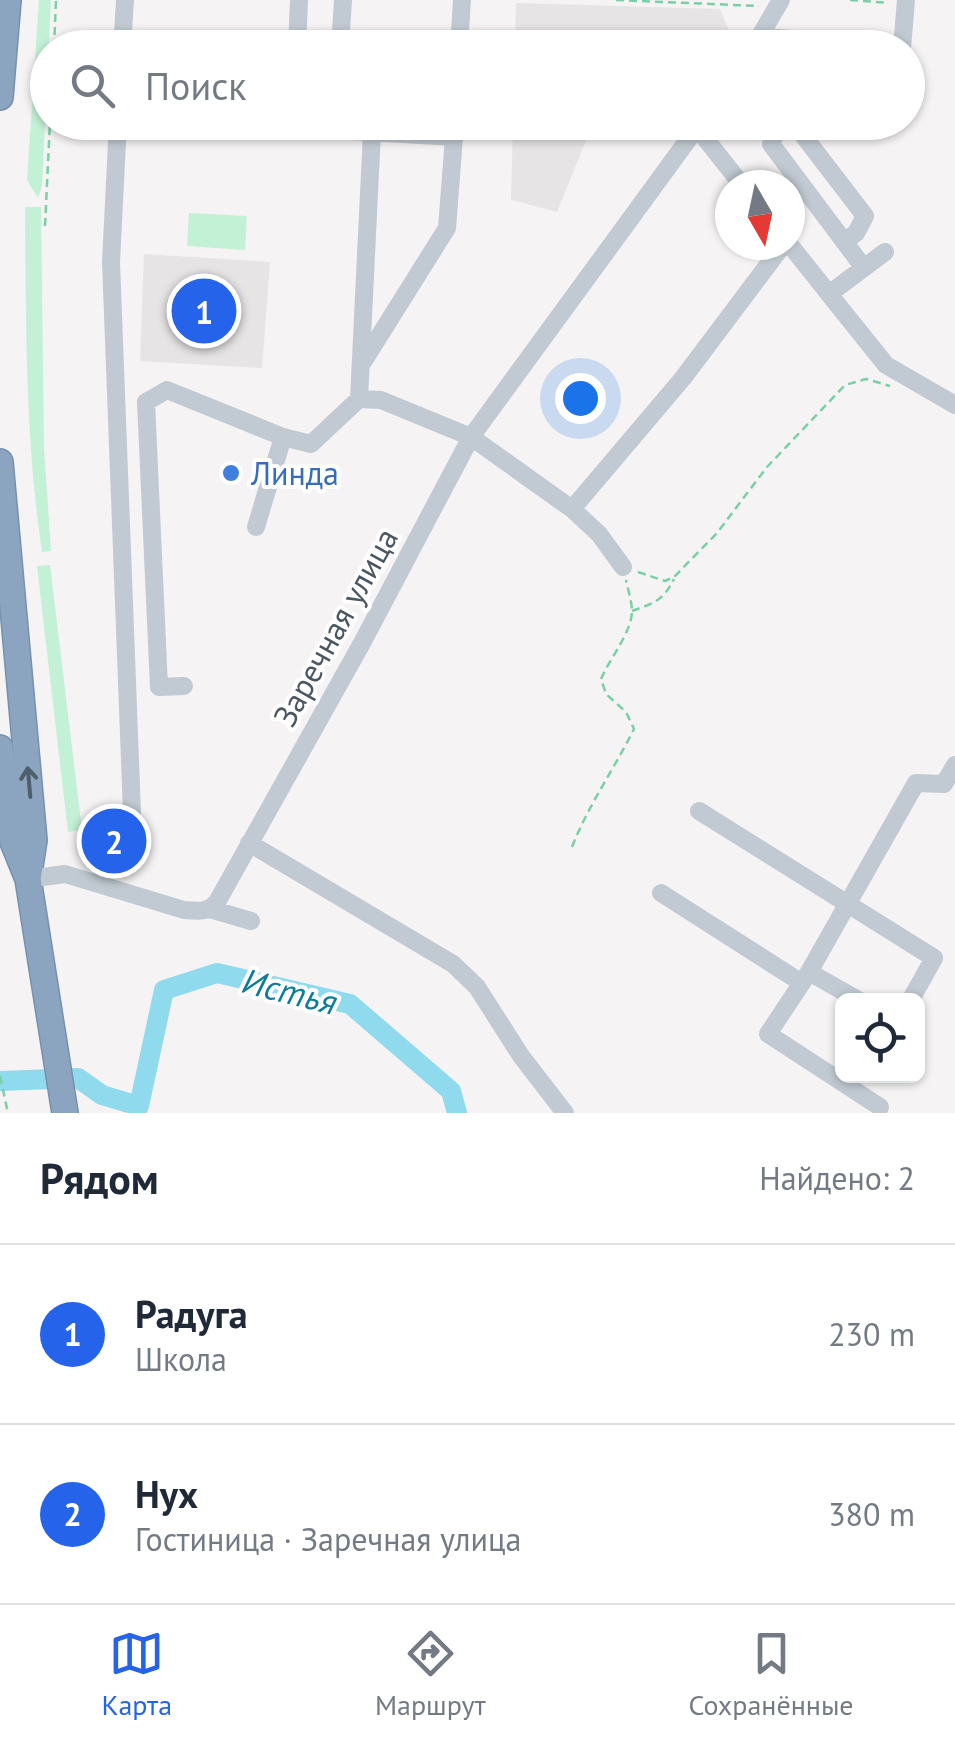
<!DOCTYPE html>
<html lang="ru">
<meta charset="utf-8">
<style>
:root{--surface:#fff;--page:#f6f6f7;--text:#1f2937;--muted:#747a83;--line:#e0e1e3;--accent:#2563eb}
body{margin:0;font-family:"PT Sans",sans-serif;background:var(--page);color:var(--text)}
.controls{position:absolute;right:30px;bottom:30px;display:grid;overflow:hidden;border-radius:15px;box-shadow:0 2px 8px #0004}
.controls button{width:90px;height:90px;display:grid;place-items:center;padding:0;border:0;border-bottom:2px solid var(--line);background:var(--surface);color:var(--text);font:50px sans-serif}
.compass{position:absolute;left:715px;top:170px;width:90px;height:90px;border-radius:50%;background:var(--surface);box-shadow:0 2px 8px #0004;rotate:171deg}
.you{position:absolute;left:580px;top:398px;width:35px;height:35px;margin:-25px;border:8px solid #fff;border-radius:50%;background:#1a73e8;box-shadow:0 0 0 15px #1a73e833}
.badge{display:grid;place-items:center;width:65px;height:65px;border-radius:50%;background:var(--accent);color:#fff;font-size:32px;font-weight:700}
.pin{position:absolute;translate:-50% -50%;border:5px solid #fff;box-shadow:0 2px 10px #0006}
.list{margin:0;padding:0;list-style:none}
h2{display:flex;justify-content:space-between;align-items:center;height:130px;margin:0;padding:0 40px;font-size:42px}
h2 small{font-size:32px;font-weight:400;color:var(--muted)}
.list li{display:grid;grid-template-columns:65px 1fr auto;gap:30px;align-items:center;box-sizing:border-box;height:180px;padding:0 40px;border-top:2px solid var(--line)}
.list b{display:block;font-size:38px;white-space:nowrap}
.list p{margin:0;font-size:32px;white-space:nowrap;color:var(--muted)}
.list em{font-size:32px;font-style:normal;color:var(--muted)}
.icon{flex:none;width:55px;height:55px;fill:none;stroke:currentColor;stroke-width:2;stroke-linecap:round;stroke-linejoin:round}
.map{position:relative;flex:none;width:955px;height:1113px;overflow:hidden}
.search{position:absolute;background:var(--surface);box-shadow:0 2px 8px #0004;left:30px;right:30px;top:30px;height:110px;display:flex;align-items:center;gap:25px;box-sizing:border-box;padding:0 35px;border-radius:55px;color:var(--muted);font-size:38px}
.sheet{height:490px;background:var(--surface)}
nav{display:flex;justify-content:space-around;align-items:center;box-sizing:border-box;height:140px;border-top:2px solid var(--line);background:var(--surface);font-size:28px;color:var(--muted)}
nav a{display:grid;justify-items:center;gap:5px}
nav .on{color:var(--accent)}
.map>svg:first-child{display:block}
.education{fill:#e6e4e5}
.green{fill:#c3f1d5}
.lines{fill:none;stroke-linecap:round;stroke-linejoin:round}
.river{stroke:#90daee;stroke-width:20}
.highway-casing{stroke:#7690ad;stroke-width:28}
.path{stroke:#7ad0a6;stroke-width:2.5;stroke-dasharray:8 5;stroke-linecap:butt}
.minor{stroke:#c1cad2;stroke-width:18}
.highway{stroke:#8ba5c1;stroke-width:25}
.oneway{stroke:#505e6b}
.shop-dot{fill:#3f7fe0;stroke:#fff;stroke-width:4}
.labels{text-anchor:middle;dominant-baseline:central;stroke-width:8;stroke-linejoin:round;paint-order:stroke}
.shop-label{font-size:32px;fill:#366cbe;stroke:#fff;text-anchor:start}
.street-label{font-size:32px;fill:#4a5661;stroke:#fff}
.water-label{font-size:35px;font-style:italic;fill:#0c7c9b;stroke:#fff}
</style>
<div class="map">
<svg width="955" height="1113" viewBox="0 0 955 1113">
<rect width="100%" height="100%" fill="#f5f3f3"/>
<path class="education" d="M516,3L720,9L736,47H515Z
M513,123H593L557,212L511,200Z
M144,254L270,262L262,368L140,361Z"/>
<path class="green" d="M39,0H51L42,186L38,198L27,180Z
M25,207H41L44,448L51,551L42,552C25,438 26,323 25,207Z
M189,213L247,216L245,250L187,246Z
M50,565L82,830L68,832L37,566Z"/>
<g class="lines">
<path class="river" d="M0,1081L78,1078L102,1095L139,1106L164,990L217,973L350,1004L451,1091L457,1113"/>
<defs>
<path id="highway" d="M0,97L8,0
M0,462L34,840L28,879
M0,748L13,842L28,879L65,1113"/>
</defs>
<use href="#highway" class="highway-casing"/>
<path class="path" d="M616,0L759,6
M850,0L889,3
M54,48L56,0
M45,226L50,122
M638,572L665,581L674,577L717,533L767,467L845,385L866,379L890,386
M632,611C654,603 663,601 674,579
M572,847C588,806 614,769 634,729L626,712L606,694L601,679C610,658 631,633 632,612C632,602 628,590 626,580
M0,1076L8,1113"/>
<path class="minor" d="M760,37L844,42L857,44L862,48
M122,48L125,0
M297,48L299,0
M340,48L343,0
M459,48L462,0
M753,48L781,0
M902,48L906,0
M118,122L111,262L132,813
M199,122L454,137V122
M777,122L779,125L771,144L864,268
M779,125L796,126L865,216L856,233L844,242
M697,128L742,185
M790,245L829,294L885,252
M829,294L886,365L955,405
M363,362L447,228L454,137
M359,399L372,132
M572,509L683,378L783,245
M256,527L283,437
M184,686L159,687L146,402L167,390L283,437L311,444L359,399L381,400L471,437L572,509L599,534L623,567
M699,811L934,958L910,1001
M249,843L453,964L477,987L521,1056L565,1113
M28,879L65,874L184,910C198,911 207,913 217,902L362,643L471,437L701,122
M661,893L802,983
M210,909L251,921
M809,972L916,783L944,784L955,765
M860,1001L809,972L768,1034L880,1107"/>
<use href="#highway" class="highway"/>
</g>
<defs><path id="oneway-shaft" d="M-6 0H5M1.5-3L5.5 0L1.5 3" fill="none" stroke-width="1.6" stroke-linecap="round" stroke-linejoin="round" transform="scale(2.5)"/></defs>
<use class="oneway" href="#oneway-shaft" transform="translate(29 782) rotate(-95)"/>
<circle class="shop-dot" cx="231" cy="473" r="10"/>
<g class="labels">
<g class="shop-label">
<text x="251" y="473">Линда</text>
</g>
<g class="street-label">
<text transform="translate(335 627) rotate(-61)">Заречная улица</text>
</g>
<g class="water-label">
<text transform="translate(290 991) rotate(14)">Истья</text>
</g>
</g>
</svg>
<div class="controls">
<button><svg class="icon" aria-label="locate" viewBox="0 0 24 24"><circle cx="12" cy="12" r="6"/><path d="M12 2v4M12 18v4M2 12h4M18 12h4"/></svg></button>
</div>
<svg class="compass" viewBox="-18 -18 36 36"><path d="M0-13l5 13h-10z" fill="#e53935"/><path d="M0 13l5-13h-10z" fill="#747a83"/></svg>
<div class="you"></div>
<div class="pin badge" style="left:204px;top:311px">1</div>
<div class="pin badge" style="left:114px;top:841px">2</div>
<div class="search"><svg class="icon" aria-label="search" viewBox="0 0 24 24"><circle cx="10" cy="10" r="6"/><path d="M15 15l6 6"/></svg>Поиск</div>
</div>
<section class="sheet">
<h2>Рядом<small>Найдено: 2</small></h2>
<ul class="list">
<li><span class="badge">1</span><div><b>Радуга</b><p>Школа</p></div><em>230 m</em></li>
<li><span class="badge">2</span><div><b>Нух</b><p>Гостиница · Заречная улица</p></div><em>380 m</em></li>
</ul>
</section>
<nav>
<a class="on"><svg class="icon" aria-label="map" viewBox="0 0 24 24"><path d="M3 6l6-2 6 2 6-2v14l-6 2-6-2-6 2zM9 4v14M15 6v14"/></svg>Карта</a>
<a><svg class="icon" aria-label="directions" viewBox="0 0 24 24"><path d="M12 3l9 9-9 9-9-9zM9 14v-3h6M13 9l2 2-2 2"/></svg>Маршрут</a>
<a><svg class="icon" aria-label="saved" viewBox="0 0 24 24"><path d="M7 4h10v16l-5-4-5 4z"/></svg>Сохранённые</a>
</nav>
